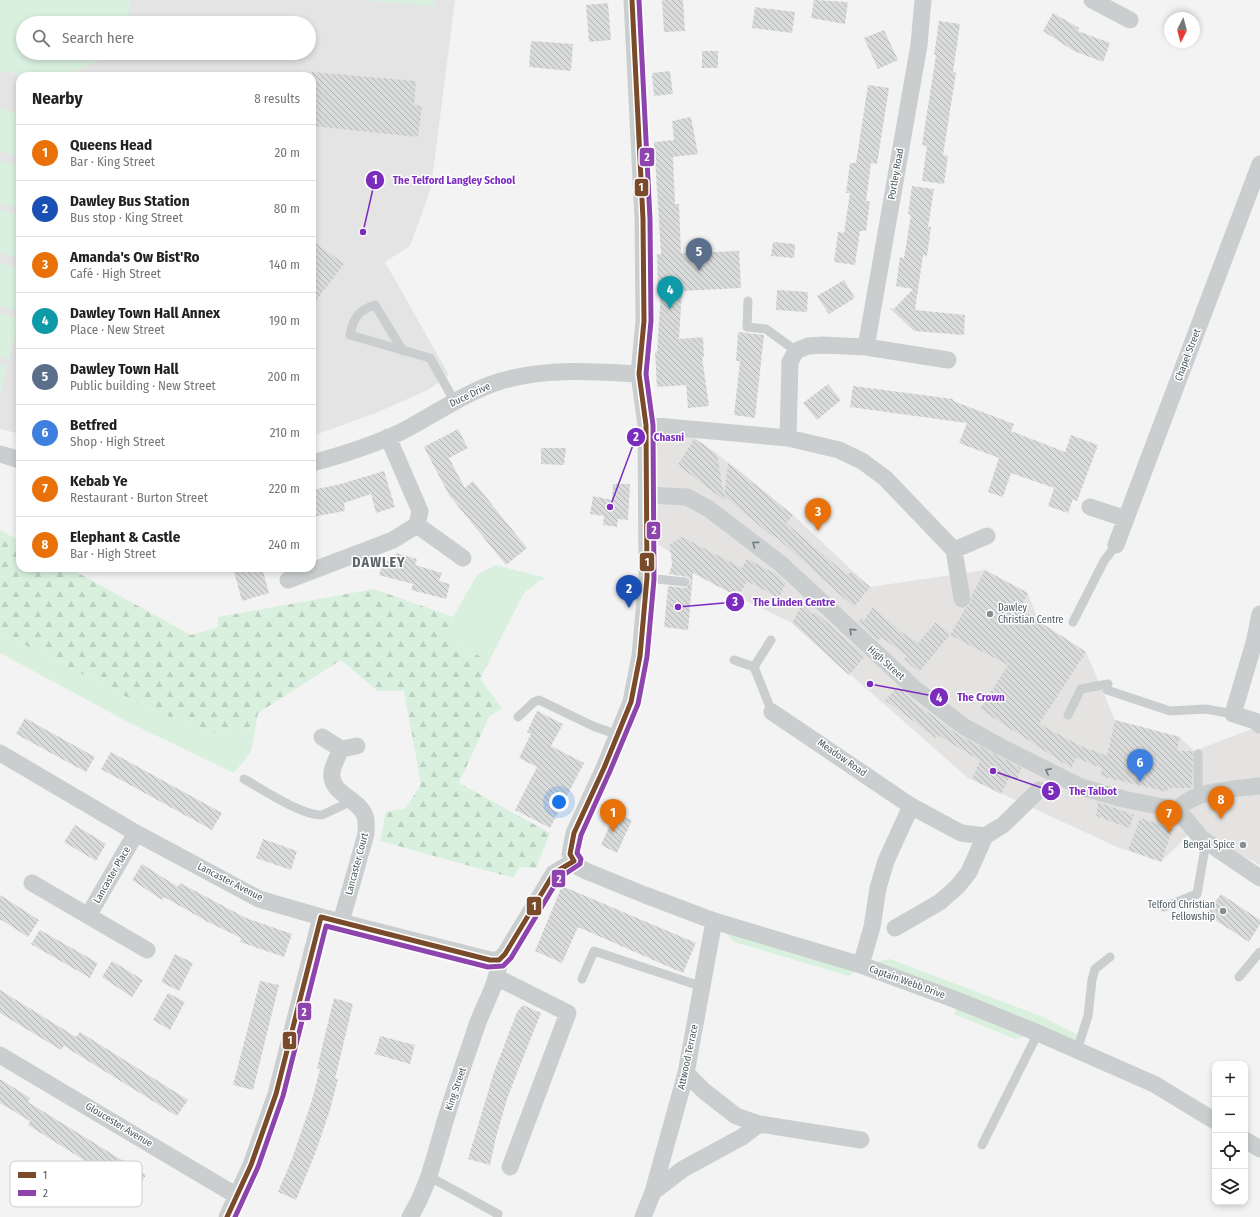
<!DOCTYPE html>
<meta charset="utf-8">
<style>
:root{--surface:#fff;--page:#f6f6f6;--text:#222;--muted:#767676;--line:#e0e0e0;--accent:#858e93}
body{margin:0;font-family:"Fira Sans Condensed",sans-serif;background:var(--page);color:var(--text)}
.controls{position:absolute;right:12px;bottom:12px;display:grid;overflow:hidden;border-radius:8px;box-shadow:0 2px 6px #0003}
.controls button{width:36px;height:36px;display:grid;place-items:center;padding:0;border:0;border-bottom:1px solid var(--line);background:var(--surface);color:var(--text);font:20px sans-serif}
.compass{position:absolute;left:1164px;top:12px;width:36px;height:36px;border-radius:50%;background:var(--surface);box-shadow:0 2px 6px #0003;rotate:186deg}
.you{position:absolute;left:559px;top:802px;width:14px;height:14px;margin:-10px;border:3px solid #fff;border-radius:50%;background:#1a73e8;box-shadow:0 0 0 6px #1a73e833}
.badge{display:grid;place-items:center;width:26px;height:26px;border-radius:50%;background:var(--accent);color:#fff;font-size:13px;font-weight:700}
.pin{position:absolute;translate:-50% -33px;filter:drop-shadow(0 1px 2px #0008)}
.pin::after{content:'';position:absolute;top:21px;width:14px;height:12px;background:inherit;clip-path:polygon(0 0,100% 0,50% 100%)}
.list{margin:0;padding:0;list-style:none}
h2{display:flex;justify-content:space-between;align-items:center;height:52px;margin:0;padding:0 16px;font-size:17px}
h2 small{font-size:13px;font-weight:400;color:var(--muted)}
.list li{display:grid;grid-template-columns:26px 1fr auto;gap:12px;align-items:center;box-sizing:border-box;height:56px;padding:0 16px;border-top:1px solid var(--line)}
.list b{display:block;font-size:15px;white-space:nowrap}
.list p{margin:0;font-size:13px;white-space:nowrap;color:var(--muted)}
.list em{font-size:13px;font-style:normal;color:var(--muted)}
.icon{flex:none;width:22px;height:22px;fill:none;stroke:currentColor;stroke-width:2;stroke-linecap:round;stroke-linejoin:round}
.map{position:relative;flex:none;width:1260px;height:1217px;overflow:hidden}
.search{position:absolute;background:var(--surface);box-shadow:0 2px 6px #0003;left:16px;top:16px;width:300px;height:44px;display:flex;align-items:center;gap:10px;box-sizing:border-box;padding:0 14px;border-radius:22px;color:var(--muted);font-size:15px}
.panel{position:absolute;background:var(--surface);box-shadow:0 2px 6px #0003;left:16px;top:72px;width:300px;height:500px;border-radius:12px}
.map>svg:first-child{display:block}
.commercial{fill:#e4e3e1}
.education{fill:#e5e4e5}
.grass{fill:#d9f0df}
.forest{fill:url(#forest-firs)}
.building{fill:url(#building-back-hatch)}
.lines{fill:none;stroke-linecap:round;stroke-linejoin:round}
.service{stroke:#cacecf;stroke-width:9}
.minor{stroke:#cacecf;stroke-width:17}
.bus-1-casing{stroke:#fff;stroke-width:8}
.bus-2-casing{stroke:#fff;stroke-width:8}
.bus-1{stroke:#7a4b2a;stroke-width:5}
.bus-2{stroke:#8e44ad;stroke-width:5}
.oneway{stroke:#707b81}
.poi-dot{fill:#858e93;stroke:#fff;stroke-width:1.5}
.labels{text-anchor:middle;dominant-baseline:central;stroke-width:3;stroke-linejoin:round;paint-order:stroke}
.street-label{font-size:10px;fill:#4a585f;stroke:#fff}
.poi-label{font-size:10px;fill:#4a585f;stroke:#fff;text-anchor:end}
.district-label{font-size:14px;font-weight:bold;letter-spacing:1px;fill:#5f6367;stroke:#fff}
.key{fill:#fff;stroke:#c9cdcf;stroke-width:1}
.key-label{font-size:11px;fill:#4a585f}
.leader{fill:none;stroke:#7b2cbf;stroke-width:1.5}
.callout-dot{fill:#7b2cbf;stroke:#fff;stroke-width:1.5}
.mark-label{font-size:12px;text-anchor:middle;font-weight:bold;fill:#fff}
.callout-label{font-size:11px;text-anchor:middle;font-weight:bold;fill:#7b2cbf;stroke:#fff;stroke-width:3;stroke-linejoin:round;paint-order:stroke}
.line-badge{stroke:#fff;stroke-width:1.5}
.badge-label{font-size:11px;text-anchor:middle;font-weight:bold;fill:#fff}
</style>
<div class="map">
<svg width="1260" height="1217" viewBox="0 0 1260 1217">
<defs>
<pattern id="forest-firs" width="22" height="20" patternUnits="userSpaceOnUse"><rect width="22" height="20" fill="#d9f0df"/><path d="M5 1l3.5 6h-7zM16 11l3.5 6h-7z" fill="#bcd0c2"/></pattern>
<pattern id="building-back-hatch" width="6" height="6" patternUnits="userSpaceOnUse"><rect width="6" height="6" fill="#d9dbdb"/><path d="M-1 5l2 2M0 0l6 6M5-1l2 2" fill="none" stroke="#b2b4b5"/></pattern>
</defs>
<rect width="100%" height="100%" fill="#f3f3f3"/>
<path class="commercial" d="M651,426L695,438L740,471L793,515L870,587L985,570L1028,593L1038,621L1086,652L1115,720L1180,737L1194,751L1254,728L1260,733V865L1194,829L1161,862L1117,847L968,778L792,623L738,597L653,541Z"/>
<path class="education" d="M65,0H455L431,188L410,246L385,262L449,375L428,390L376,413L312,436V76H63L94,62L106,53H309V23H105Z
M0,71L29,76H20V434L0,429Z"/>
<path class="grass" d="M0,0H130L128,23H23V53H106C70,82 43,78 0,71Z
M365,0H435L434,6Z
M0,108L20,114V157L0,151Z
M0,161L20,166V209L0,203Z
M0,210L20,216V259L0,253Z
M0,263L20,268V311L0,306Z
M0,313L20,319L9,359L0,356Z
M0,365L7,367L0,394Z
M495,565L546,578L539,581L524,593L489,661L447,639L453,617L477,575Z
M0,632L146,707L209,733L255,731L251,752L234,773L128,722L0,653Z
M714,921L861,965L890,959L1043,1017L1082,1037L1077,1050L1038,1033L1015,1039L954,1014L959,1001L862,965L849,976L734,942Z"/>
<path class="forest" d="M0,530L20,541V568H69L191,635L218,627V617L374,589L453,617L447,639L489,661L480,679L502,708L489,717L459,783L550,833L536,868L519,867L514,878L380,841L386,812L406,808L421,784L404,691H378L341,660L258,713L255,731L209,733L146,707L0,632Z"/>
<path class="building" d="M662,0H683L685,31L664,32Z
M814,0L848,2L845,24L811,18Z
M608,3L611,40L589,42L586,5Z
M755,7L795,12L792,33L752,28Z
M1053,13L1079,28L1078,31L1110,43L1103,62L1074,51L1043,31Z
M939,21L960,24L953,72L956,73L943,155L948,156L944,184L922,181L927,146L922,145L936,55H934Z
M884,30L898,60L878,69L864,38Z
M531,41L573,44L571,71L529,67Z
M702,51H718V68H702Z
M670,71L673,94L654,96L652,73Z
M312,72L416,81L414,105L422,106L418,137L312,126Z
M868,85L889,88L877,164L871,163L866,201H870L866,231H860L855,265L834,262L838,232L844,233L850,193H846L850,163H856Z
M691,117L698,154L673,157L675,204H679L681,253L739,251L741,288L682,291L679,339L703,337L704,357H702L709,406L688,408L686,385L657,387L655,352H657L661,292H658L657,254H661L654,142L674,140L672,121Z
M912,186L934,189L928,227H931L927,256L923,255L915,310L965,315L964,335L914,331L890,308L894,309L913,289L896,286L900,257L904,258L911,215L908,214Z
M312,240L344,264L312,306Z
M773,242L795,244L794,258L771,256Z
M844,280L855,298L829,314L817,296Z
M777,290L808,292L807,312L776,310Z
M738,332L764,335L755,418L734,415L740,361H736Z
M828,384L841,400L817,420L803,403Z
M853,386L953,399V401L1014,424L1011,431L1065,452L1071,435L1098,445L1077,501L1073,499L1068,513L1048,506L1054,488L1011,473L1003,497L988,492L999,458L959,443L967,423L850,407Z
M458,429L468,448L449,458L465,488L473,481L527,548L506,565L449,495L424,447Z
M694,439L697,440L717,454L725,501L678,465Z
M541,448H566L564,465L541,464Z
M728,463L793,515L786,523L847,575L851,571L870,587L854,607L775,536L774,538L724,496Z
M384,471L395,507L376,513L371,494L344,503L345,511L312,517V490L337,485Z
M613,484H630L628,520L618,519L617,527L603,525L604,516L590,514L593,496L612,500Z
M682,537L742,568L747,559L778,575L786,583L779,598L747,581L738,597L693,573L688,630L664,627L668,586L685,588L691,583L688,577L669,574L672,565L670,544Z
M396,553L417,559L415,565L442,573L439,581L450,584L446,599L411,590L413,584L379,575L384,560L393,563Z
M233,568H262L269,593L242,601Z
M985,570L1028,593L1020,609L1086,652L1039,724L1081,746L1107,756L1115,720L1180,737L1177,751H1193L1192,788H1168L1167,792L1101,776L1102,768L1076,758L1071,768L980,709L1008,665L950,635L965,609L971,603L972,595Z
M802,604L812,614L815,612L865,656L849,675L792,623Z
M873,607L901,632L918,643L936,622L950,635L919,672L904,659L907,656L881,637L878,641L858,622L861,618L864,620Z
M898,687L913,701L957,734L1021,768L1017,780L1010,776L1001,794L972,779L980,761L938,735L936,738L885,700Z
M537,711L563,724L551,746L584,763L550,828L515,810L537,767L519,758L531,734L527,732Z
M25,718L95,757L86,772L16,734Z
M111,752L222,813L212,830L101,769Z
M1098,802L1134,815L1129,828L1096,816Z
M615,813L632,820L617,853L601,845Z
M1140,818L1173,829L1161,862L1128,850Z
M75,825L106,844L96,861L64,842Z
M263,839L297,851L291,870L256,858Z
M142,864L178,887L180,883L246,918L292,934L284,957L240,942L241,938L208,922L164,897L162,900L132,880Z
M562,886L696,943L683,973L578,927L562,963L535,951Z
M1221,894L1260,920V924L1249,942L1206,914Z
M0,895L39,920L28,937L0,919Z
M40,930L98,963L90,978L31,944Z
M175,954L193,963L179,991L161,982Z
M112,961L143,980L132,997L102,977Z
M260,981L279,985L253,1090L233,1085Z
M0,990L76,1037L80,1032L188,1100L177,1116L64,1046L61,1050L0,1013Z
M168,993L185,1002L170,1030L153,1020Z
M334,998L353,1004L335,1079H338L330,1110L315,1154L296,1200L278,1192L292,1159L312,1100L320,1069L317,1068Z
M523,1005L541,1013L508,1096L496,1137L490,1165L468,1159L494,1072L517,1012Z
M380,1036L415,1045L410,1064L375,1054Z
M0,1079L30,1098L28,1102L146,1175L135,1192L28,1125L30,1121L0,1103Z"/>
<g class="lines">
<path class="service" d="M748,301L747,327L766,329L796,351
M403,351L375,305C358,310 353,319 350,335L430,358L455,402
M647,578L685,582
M1073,622L1104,561L1116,545
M734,660L754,667L772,712
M754,667L771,640
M1107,690L1170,711L1206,709L1233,714
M1068,715L1081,689L1108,684
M518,717L534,702L539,700L593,726L618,735
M244,779C262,789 302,816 322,815L352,801
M1198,797V754
M1164,907L1197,894L1206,842
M1239,977L1260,952
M582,979L594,951L703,987
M1077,1050L1088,1016L1092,980L1095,969L1110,957
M982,1145L1038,1033
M430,1177L498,1214L497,1217"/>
<path class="minor" d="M632,0L643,219L644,321L639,374L646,425L647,578L640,656L631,702L604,768L574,833L570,854L579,867L586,871L645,895L714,921L861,965L959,1001L1038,1033L1154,1084L1215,1121
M1092,0L1130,20
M866,347L919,45L923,0
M646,425L788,438L839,450L862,461L885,478L954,550L962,599
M788,438L790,362L796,351L808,346L823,345L866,347L948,360
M0,454L20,460
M312,463C342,455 373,445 401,432C434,415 465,392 501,381C546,368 593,371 639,374
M647,495L687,497L709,509L781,564L914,688L963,726L1001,747L1081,787L1123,799L1178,810
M1090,507L1126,519
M417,525L463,558
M1116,545L1260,164
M954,550L987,536
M288,580L393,540L417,525L420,511L388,437
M1260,614L1254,643L1233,714L1255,721L1260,725
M772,712L911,806L961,833L985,836
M322,737L341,749L357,746
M341,749C338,756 333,765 332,772C329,794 359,798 365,816C367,822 366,828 366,834L341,922
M0,753L136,833L259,899L321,917L490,960H499L505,954L554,873L574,861
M1178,810L1201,838L1260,878
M1178,810C1191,790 1237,789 1260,786
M32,883L147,950
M88,916L136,833
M895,928L940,902L958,886L969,872L985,836L1003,825L1039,790
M861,965L872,927L878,888L886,861L911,806
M496,977L568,1013L510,1167
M0,1055L237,1196
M686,1073L704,1091L736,1116L759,1124
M1245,1140L1260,1149
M653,1192L686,1073L714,921
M227,1217L251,1165L276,1094L321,917
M410,1217C428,1187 432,1165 442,1132C452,1096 465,1061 477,1025C484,1005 499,981 499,960
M643,1217L653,1192L683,1169L742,1137L759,1124L861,1140"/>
<defs>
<path id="bus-1" d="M227,1217L251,1165L276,1094L321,917L490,960H499L505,954L554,873L574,861L570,854L574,833L604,768L631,702L640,656L647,578L646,425L639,374L644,321L643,219L632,0"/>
<path id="bus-2" d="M235,1217L258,1167L283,1096L326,926L488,967L503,966L511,958L559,878L580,864L581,859L577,853L581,835L610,771L638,704L647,657L654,579L653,425L646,374L651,321L650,219L639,0"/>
</defs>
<use href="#bus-1" class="bus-1-casing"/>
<use href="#bus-2" class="bus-2-casing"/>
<use href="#bus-1" class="bus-1"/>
<use href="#bus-2" class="bus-2"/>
</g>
<defs><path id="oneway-chevron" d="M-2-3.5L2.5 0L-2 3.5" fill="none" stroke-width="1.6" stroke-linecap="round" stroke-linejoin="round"/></defs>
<g class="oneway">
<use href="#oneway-chevron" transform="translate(755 544) rotate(-143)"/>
<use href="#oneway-chevron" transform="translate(852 631) rotate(-136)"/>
<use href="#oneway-chevron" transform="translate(1048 771) rotate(-154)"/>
</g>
<g class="poi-dot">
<circle cx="990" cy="614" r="4"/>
<circle cx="1243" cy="845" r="4"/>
<circle cx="1223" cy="911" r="4"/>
</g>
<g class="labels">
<g class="street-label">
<text transform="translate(896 174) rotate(-80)">Portley Road</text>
<text transform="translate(1188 355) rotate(-69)">Chapel Street</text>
<text transform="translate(470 395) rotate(-25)">Duce Drive</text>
<text transform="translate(886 663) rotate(42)">High Street</text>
<text transform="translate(842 758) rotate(35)">Meadow Road</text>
<text transform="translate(357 864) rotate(-75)">Lancaster Court</text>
<text transform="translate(112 875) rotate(-60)">Lancaster Place</text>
<text transform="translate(230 882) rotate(27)">Lancaster Avenue</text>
<text transform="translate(907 982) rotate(20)">Captain Webb Drive</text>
<text transform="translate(688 1057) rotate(-78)">Attwood Terrace</text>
<text transform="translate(456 1089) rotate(-71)">King Street</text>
<text transform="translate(119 1125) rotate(31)">Gloucester Avenue</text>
</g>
<g class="poi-label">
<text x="998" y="608" text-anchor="start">Dawley<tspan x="998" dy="12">Christian Centre</tspan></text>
<text x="1235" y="845">Bengal Spice</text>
<text x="1215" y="905">Telford Christian<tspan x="1215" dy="12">Fellowship</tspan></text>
</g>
<g class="district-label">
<text x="379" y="562">DAWLEY</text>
</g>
</g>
<rect x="10" y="1161" width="132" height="46" rx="6" class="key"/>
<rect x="18" y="1172" width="18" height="6" fill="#7a4b2a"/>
<rect x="18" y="1190" width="18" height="6" fill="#8e44ad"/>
<g class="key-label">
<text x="43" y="1179">1</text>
<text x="43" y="1197">2</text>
</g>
<path class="leader" d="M363 232L375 180M610 507L636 437M678 607L735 602M870 684L939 697M993 771L1051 791"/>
<g class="callout-dot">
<circle cx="363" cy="232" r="4"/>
<circle cx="610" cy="507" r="4"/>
<circle cx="678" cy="607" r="4"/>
<circle cx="870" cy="684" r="4"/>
<circle cx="993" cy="771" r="4"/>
<circle cx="375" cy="180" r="10"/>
<circle cx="636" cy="437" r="10"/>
<circle cx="735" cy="602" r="10"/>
<circle cx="939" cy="697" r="10"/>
<circle cx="1051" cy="791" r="10"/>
</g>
<g class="mark-label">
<text x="375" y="184">1</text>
<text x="636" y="441">2</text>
<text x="735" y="606">3</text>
<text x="939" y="702">4</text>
<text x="1051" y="795">5</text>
</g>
<g class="callout-label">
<text x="454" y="184">The Telford Langley School</text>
<text x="669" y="441">Chasni</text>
<text x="794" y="606">The Linden Centre</text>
<text x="981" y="701">The Crown</text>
<text x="1093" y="795">The Talbot</text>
</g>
<g class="line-badge">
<rect x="639" y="147" width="16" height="20" rx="4" fill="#8e44ad"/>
<rect x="634" y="178" width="15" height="19" rx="4" fill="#7a4b2a"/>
<rect x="646" y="521" width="15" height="19" rx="4" fill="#8e44ad"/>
<rect x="639" y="552" width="16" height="20" rx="4" fill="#7a4b2a"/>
<rect x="551" y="869" width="15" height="19" rx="4" fill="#8e44ad"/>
<rect x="526" y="896" width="16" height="20" rx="4" fill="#7a4b2a"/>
<rect x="297" y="1002" width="15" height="19" rx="4" fill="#8e44ad"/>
<rect x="282" y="1031" width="15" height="19" rx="4" fill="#7a4b2a"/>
</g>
<g class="badge-label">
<text x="647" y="161">2</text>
<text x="641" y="191">1</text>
<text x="654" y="534">2</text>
<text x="647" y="566">1</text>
<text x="559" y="883">2</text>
<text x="534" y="910">1</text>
<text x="304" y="1016">2</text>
<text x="290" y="1044">1</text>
</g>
</svg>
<div class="controls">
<button>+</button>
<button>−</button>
<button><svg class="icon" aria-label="locate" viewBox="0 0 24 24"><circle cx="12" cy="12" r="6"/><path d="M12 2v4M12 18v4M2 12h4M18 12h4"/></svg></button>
<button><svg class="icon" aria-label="layers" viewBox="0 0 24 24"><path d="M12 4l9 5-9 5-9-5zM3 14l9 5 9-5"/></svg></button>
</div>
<svg class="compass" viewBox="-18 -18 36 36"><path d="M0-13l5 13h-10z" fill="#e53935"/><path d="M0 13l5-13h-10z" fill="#767676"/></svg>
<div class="you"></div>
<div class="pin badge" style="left:613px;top:832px;background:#e8710a">1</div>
<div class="pin badge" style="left:629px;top:608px;background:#1a4fb4">2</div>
<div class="pin badge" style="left:818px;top:531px;background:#e8710a">3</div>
<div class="pin badge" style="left:670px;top:309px;background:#0f9aa8">4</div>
<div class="pin badge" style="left:699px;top:271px;background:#5c6f8a">5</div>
<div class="pin badge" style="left:1140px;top:782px;background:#3f7fe0">6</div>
<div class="pin badge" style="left:1169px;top:833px;background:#e8710a">7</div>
<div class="pin badge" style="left:1221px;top:819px;background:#e8710a">8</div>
<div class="search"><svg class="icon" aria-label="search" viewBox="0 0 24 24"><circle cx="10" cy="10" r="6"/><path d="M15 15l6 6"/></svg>Search here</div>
<section class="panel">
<h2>Nearby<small>8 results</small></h2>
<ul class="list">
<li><span class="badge" style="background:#e8710a">1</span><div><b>Queens Head</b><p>Bar · King Street</p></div><em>20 m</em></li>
<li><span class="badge" style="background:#1a4fb4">2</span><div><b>Dawley Bus Station</b><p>Bus stop · King Street</p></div><em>80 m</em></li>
<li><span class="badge" style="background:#e8710a">3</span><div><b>Amanda's Ow Bist'Ro</b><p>Café · High Street</p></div><em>140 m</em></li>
<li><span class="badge" style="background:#0f9aa8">4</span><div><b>Dawley Town Hall Annex</b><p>Place · New Street</p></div><em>190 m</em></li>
<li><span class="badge" style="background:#5c6f8a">5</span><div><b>Dawley Town Hall</b><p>Public building · New Street</p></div><em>200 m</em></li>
<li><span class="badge" style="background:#3f7fe0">6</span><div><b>Betfred</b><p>Shop · High Street</p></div><em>210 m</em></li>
<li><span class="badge" style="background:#e8710a">7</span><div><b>Kebab Ye</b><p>Restaurant · Burton Street</p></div><em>220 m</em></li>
<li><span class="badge" style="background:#e8710a">8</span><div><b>Elephant &amp; Castle</b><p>Bar · High Street</p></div><em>240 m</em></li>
</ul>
</section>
</div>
